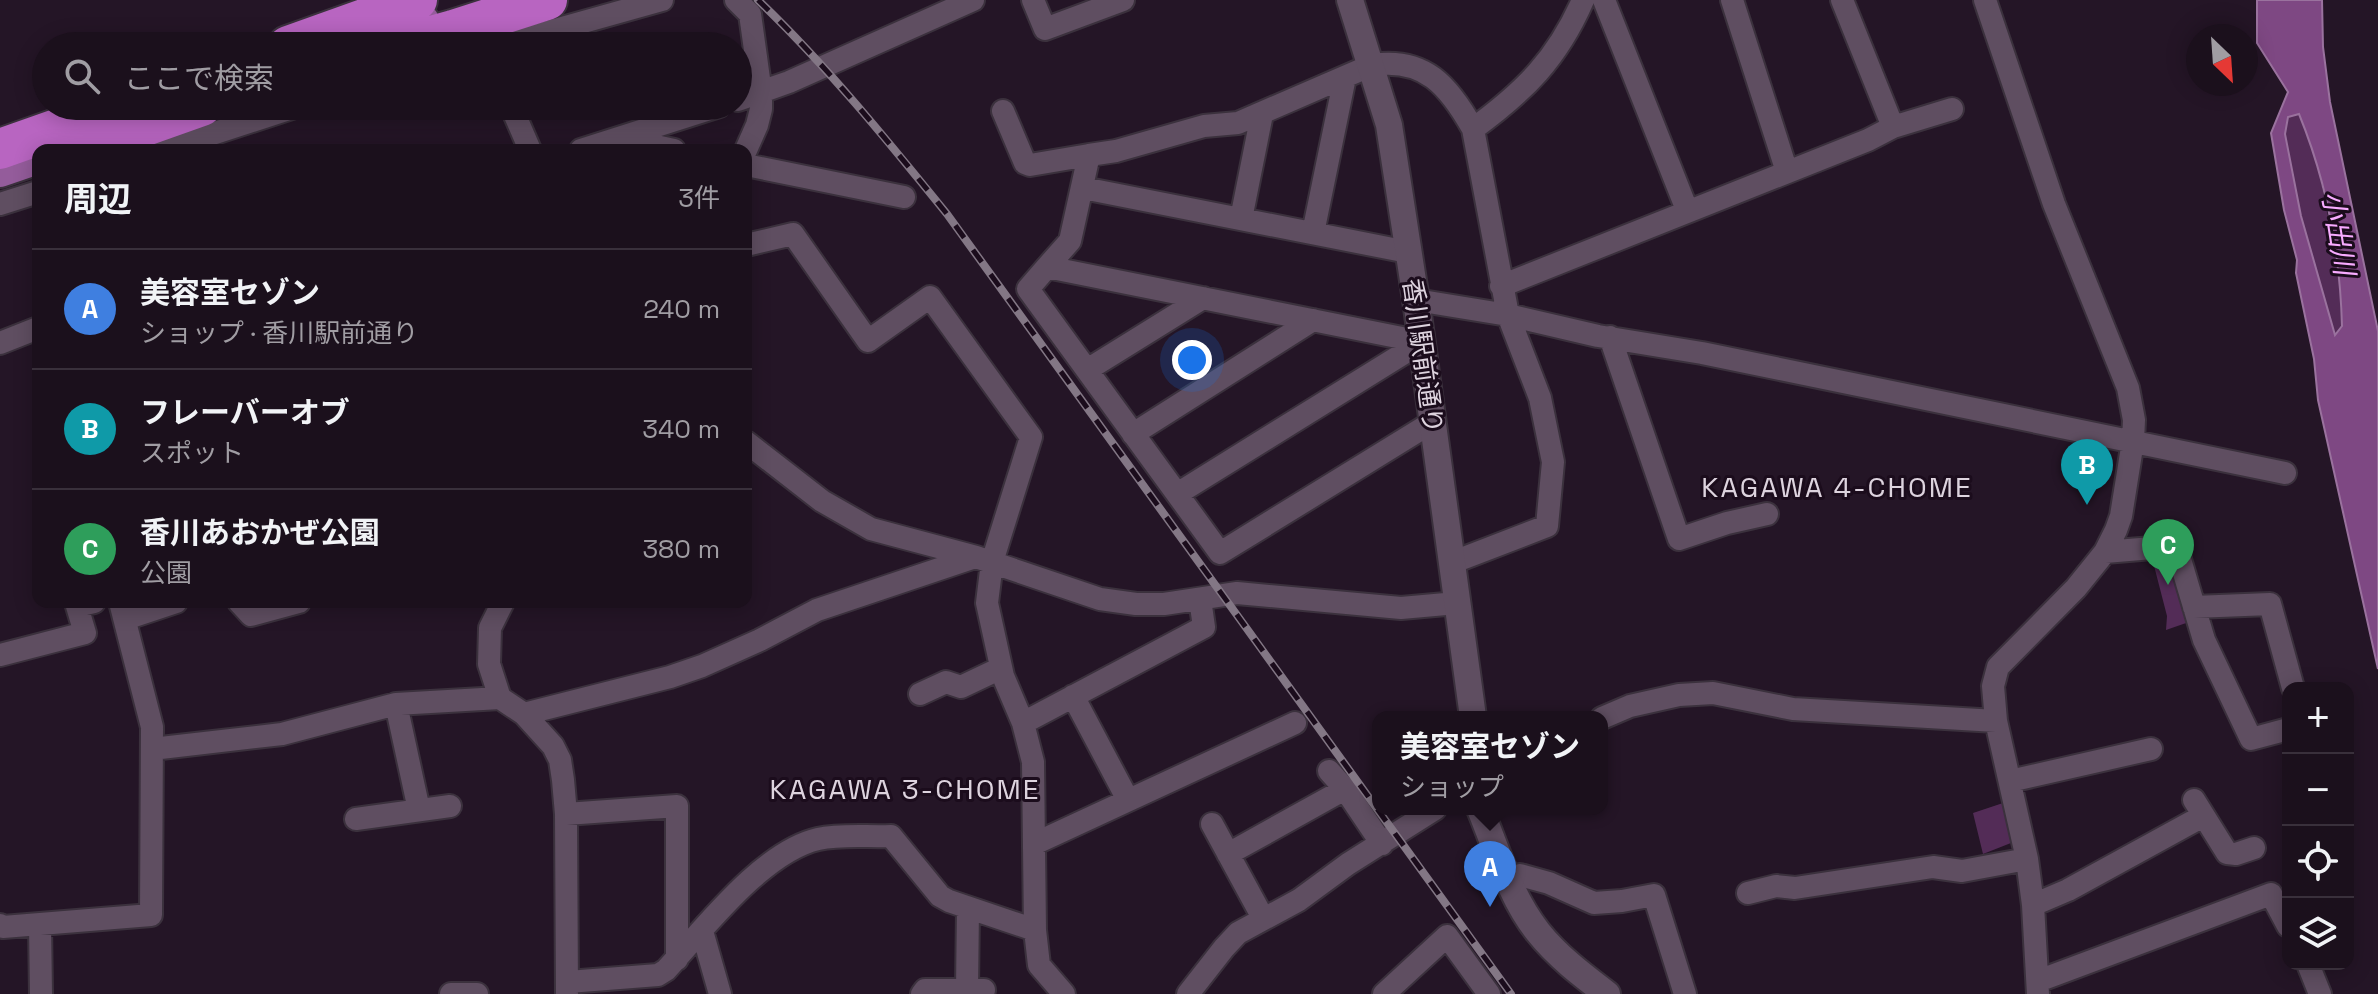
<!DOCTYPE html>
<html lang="ja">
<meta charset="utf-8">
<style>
:root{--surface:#1b101c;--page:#241925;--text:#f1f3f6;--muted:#a09da3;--line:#39303b;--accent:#7c3aed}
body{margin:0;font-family:"Space Grotesk","Noto Sans JP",sans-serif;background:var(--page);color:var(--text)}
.controls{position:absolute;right:24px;bottom:24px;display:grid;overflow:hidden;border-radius:16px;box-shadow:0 4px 20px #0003}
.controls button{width:72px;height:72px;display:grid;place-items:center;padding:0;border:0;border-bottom:2px solid var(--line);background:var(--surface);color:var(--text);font:40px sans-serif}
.compass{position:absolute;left:2186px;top:24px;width:72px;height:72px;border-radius:50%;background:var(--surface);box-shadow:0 4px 20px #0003;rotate:155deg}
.you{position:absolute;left:1192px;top:360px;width:28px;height:28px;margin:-20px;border:6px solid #fff;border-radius:50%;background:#1a73e8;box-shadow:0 0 0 12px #1a73e833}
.badge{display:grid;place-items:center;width:52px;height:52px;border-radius:50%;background:var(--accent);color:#fff;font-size:26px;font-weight:700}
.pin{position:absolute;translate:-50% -66px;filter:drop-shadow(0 2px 4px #0008)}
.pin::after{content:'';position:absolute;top:42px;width:28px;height:24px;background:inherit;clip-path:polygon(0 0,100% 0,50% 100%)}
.popup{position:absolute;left:1372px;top:711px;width:236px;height:104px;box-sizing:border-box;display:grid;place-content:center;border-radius:16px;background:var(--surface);filter:drop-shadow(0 2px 6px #0005);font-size:26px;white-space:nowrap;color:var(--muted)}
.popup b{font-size:30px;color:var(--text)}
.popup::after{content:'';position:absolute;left:50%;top:100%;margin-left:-16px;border:16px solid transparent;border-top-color:var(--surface)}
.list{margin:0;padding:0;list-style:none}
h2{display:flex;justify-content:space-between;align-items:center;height:104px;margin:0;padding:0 32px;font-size:34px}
h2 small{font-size:26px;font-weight:400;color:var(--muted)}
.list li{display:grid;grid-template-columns:52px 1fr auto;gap:24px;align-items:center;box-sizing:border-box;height:120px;padding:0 32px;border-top:2px solid var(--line)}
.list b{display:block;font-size:30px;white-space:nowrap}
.list p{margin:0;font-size:26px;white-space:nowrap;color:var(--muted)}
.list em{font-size:26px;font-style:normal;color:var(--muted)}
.icon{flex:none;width:44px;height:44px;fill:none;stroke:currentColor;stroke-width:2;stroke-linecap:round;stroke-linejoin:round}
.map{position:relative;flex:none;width:2378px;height:994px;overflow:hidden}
.search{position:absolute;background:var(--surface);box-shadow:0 4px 20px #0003;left:32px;top:32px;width:720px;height:88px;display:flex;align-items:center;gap:20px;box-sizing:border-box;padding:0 28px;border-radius:44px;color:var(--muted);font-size:30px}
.panel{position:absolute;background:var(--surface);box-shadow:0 4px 20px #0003;left:32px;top:144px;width:720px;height:464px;border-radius:16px}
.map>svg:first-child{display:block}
.green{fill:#532c57}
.water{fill:#7e4883;stroke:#9a729e;stroke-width:2;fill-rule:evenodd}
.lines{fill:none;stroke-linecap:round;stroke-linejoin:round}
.minor-casing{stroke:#3b313d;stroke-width:26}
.tertiary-casing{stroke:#3b313d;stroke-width:30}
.primary-casing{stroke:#3b313d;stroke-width:38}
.motorway-casing{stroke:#3b313d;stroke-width:44}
.minor{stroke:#5f4e61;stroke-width:22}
.tertiary{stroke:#5f4e61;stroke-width:26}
.primary{stroke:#945c9b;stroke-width:34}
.motorway{stroke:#b865c1;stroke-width:40}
.rail-casing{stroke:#837785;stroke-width:8}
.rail{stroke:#1b0c1c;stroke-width:5;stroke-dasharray:15;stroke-linecap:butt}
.labels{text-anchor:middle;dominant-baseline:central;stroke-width:6;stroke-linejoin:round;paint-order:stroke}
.street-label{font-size:26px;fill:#ddd3de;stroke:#1b0c1c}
.water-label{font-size:28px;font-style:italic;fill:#f8abff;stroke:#1b0c1c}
.neighbourhood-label{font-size:28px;letter-spacing:2px;fill:#ddd3de;stroke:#1b0c1c}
</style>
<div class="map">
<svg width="2378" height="994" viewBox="0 0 2378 994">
<rect width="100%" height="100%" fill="#241526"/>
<path class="green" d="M2299,114L2316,156L2340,277L2342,326L2334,336L2301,216L2285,134L2288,117Z
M2167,553L2189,622L2166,630L2167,616L2151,554Z
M2003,803L2016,841L1983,854L1973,813Z"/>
<path class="water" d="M2257,0H2322L2323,47L2330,102L2378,331V669L2318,400L2314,359L2296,273L2297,260L2284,210L2271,133L2288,92L2257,43ZM2299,114C2326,180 2340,254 2342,326L2335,335L2301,216L2285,134L2288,117Z"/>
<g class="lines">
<defs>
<path id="minor" d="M736,0L750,14L761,93V109L757,125L746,150
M1033,0L1045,29L1123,0
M1604,0L1687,210
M1732,0L1787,172
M1842,0L1893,127
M1985,0L2054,204L2128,388L2134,420L2133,441L2121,516L2116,530L2105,552L2076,588L1998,667L1993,686L1996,721L2027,859L2033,905L2038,994
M498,46L662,0
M738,100L789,82L973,0
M511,106L530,150
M1003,111L1025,163L1030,165L1089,155
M619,138L674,150
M163,150L298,106
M581,150L719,106
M746,165L904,197
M1083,188L1408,252
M0,204L38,192
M1241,219L1262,114
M1313,233L1345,77
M746,245L793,234L868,341L930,297L1031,437L992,562L987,603L1003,676L1023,723L1033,762L1035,930L1039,965L1064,994
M1047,267L1070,241L1089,155L1116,151L1204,126L1238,123L1372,65C1425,57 1449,86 1473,129C1525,91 1557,59 1583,0
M1501,286L1868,140L1893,127L1952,109
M1416,300L1508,315L1598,336L1702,353L2285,473
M1610,337L1679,539L1727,523L1767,514
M0,343L38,328
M1087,370L1203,298
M1133,434L1313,320
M746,442L822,501L871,529L976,557L1100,599L1136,604H1164L1237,593L1401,608L1457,603
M1177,494L1422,342L1047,267L1028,289L1220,553L1431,423
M2105,552L2176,546L2204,640L2251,739L2288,729
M1451,563L1547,526L1553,462L1540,398L1508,315L1473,129
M239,602L251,615L299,602
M503,602L490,628L489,664L500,698L524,714L553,746L560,760L563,780L566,814L567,994
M2194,607L2270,604L2293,688
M125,619L176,602
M0,655L85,633L77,606L94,602
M920,694L946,682L961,687L1001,668
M1073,696L1128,800
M396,704L419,810
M524,714L670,677L702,666L760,640L817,610L975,557
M1602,718L1630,706L1679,695L1713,693L1793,709L1996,721
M1023,723L1204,627L1200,599
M152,749L282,734L396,704L500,698
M1329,771L1345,789L1382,844
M2010,781L2151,749
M2194,800L2227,853L2236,854L2254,848
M566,814L677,806V959
M356,819L450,806
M1212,824L1263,918
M1034,844L1295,723
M1228,854L1345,789
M1509,879L1520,875L1549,883L1594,903L1622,901L1654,895L1685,994
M1748,893L1776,886L1795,888L1933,867L1962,871L2027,859
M2033,905L2068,890L2203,816
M40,924L41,994
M0,925L3,927L151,915L152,727L120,602
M702,931L720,994
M2308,964L2320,994
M2038,981L2271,894L2288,926
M568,982L658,975L666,970C704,929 762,852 818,839C841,834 867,837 891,836L940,896L949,901L1035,930
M967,990L968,908
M451,994H477
M922,994L925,990H984
M1188,994L1224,948L1238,933L1299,900L1348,864L1435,809
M1384,994L1447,936L1489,994"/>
<path id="tertiary" d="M1350,0L1389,125L1416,300L1473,717
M1480,809C1497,850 1510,897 1538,932C1557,956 1582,975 1607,994"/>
<path id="primary" d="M352,46L422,21
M91,124L140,106
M0,170L38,157"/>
<path id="motorway" d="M288,46L417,0
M395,46L453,30L547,0
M0,149L113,109
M78,150L202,106"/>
</defs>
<use href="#minor" class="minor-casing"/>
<use href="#tertiary" class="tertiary-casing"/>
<use href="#primary" class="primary-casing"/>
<use href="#motorway" class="motorway-casing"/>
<use href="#minor" class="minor"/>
<use href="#tertiary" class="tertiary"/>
<use href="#primary" class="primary"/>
<use href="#motorway" class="motorway"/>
<defs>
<path id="rail" d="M758,0C827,66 887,140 947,214L1511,994"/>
</defs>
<use href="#rail" class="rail-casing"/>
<use href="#rail" class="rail"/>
</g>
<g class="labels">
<g class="street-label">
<text transform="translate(1423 356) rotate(82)">香川駅前通り</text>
</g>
<g class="water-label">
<text transform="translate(2339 233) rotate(81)">小出川</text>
</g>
<g class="neighbourhood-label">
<text x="1837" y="487">KAGAWA 4-CHOME</text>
<text x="905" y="789">KAGAWA 3-CHOME</text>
</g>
</g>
</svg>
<div class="controls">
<button>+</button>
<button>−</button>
<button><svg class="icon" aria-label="locate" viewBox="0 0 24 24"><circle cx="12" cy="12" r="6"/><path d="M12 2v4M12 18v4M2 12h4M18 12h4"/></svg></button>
<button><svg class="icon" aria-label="layers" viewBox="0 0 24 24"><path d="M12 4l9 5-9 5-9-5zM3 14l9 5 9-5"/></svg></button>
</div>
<svg class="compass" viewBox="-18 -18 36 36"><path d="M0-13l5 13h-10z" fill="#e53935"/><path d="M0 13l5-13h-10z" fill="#a09da3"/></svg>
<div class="you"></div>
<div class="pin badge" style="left:1490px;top:907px;background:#3f7fe0">A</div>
<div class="popup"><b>美容室セゾン</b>ショップ</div>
<div class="pin badge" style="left:2087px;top:505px;background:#0f9aa8">B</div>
<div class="pin badge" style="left:2168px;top:585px;background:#2e9e5b">C</div>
<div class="search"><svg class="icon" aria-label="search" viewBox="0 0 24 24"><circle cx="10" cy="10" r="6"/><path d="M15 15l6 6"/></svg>ここで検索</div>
<section class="panel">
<h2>周辺<small>3件</small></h2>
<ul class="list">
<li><span class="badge" style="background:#3f7fe0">A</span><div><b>美容室セゾン</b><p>ショップ · 香川駅前通り</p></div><em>240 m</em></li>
<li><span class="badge" style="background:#0f9aa8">B</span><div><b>フレーバーオブ</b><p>スポット</p></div><em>340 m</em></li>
<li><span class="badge" style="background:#2e9e5b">C</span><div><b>香川あおかぜ公園</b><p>公園</p></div><em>380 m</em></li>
</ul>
</section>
</div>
